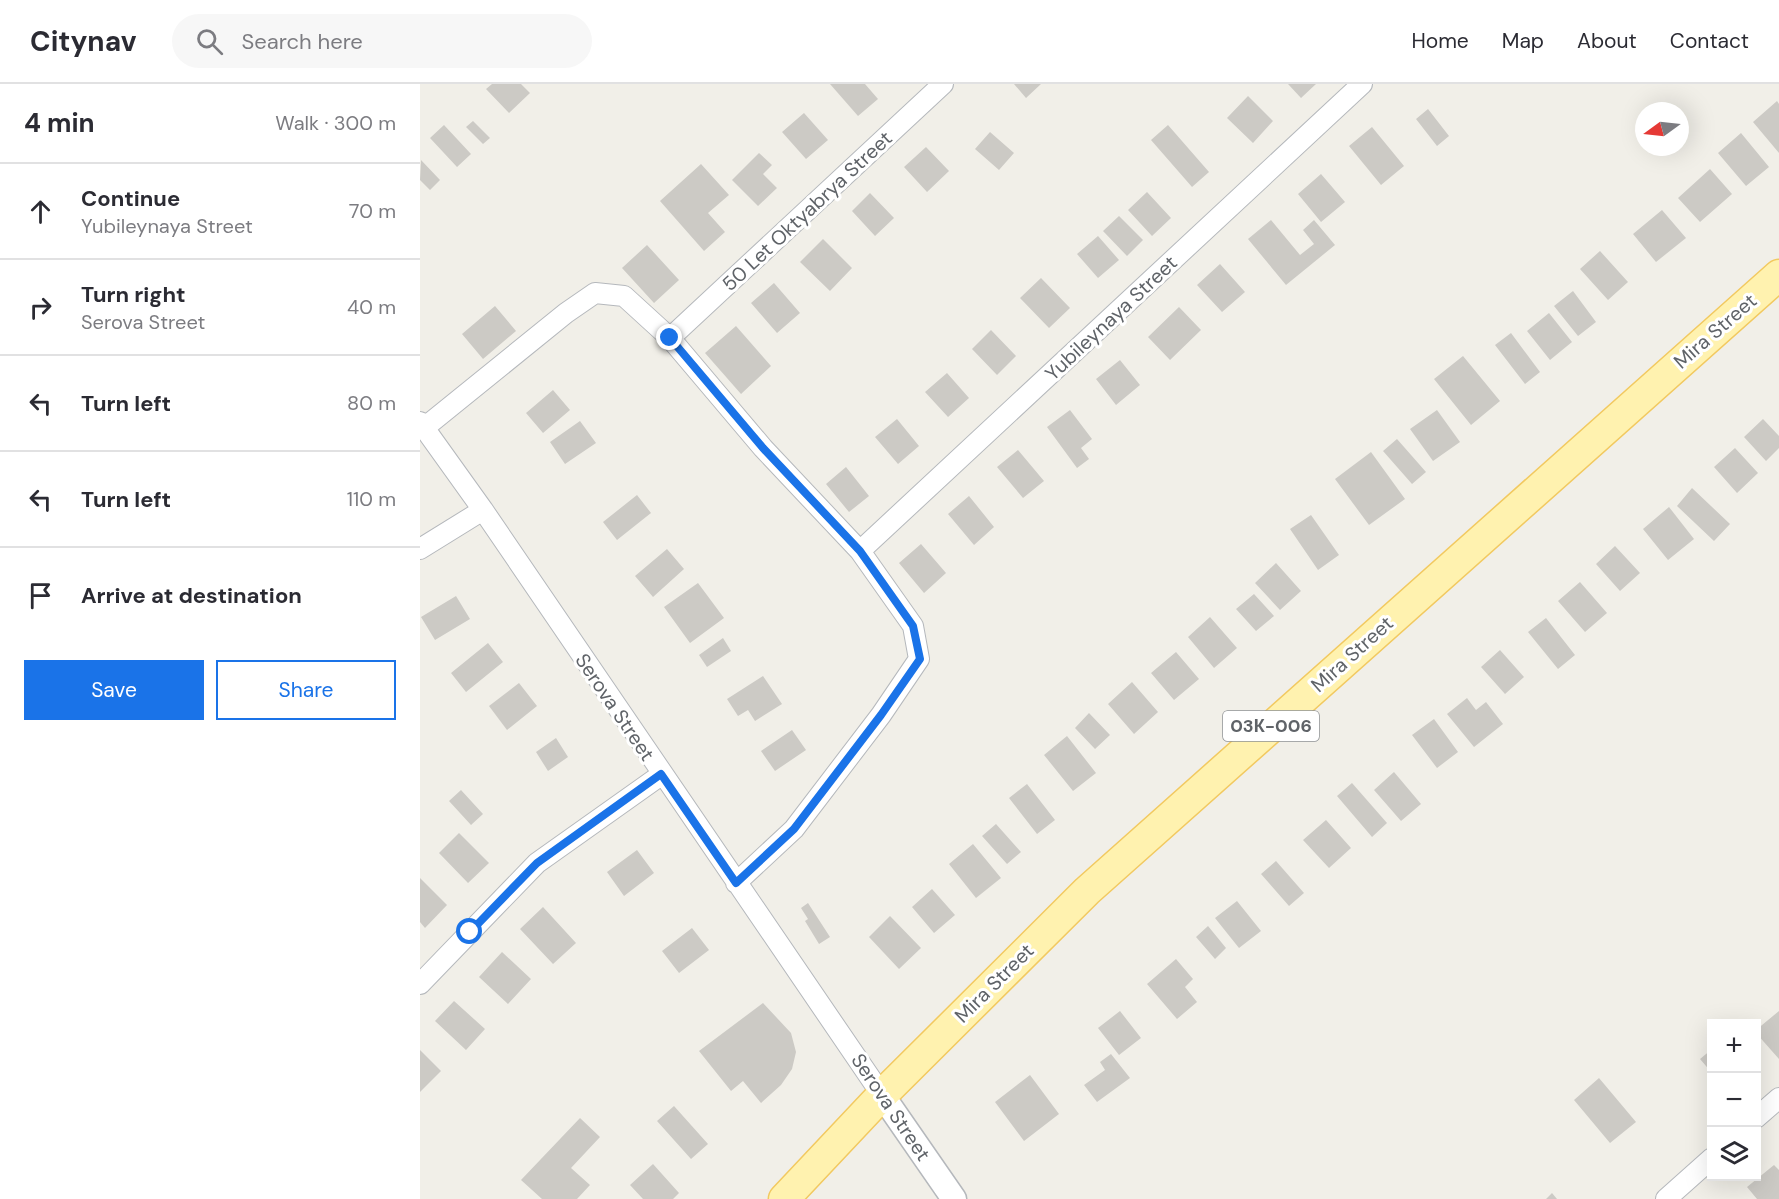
<!DOCTYPE html>
<meta charset="utf-8">
<style>
:root{--surface:#fff;--page:#f7f7f7;--text:#2b2b33;--muted:#7c7c81;--line:#e1e1e2;--accent:#1a73e8}
body{margin:0;font-family:"DM Sans",sans-serif;background:var(--page);color:var(--text)}
.controls{position:absolute;right:18px;bottom:18px;display:grid;overflow:hidden;border-radius:0px;box-shadow:0 6px 24px #0002}
.controls button{width:54px;height:54px;display:grid;place-items:center;padding:0;border:0;border-bottom:2px solid var(--line);background:var(--surface);color:var(--text);font:30px sans-serif}
.compass{position:absolute;left:1215px;top:18px;width:54px;height:54px;border-radius:50%;background:var(--surface);box-shadow:0 6px 24px #0002;rotate:255deg}
.stop{position:absolute;width:18px;height:18px;margin:-14px;border:4px solid #1a73e8;border-radius:50%;background:#fff}
.stop.end{background:#1a73e8;border-color:#fff;box-shadow:0 2px 6px #0008}
.list{margin:0;padding:0;list-style:none}
h2{display:flex;justify-content:space-between;align-items:center;height:78px;margin:0;padding:0 24px;font-size:26px}
h2 small{font-size:20px;font-weight:400;color:var(--muted)}
.list li{display:grid;grid-template-columns:39px 1fr auto;gap:18px;align-items:center;box-sizing:border-box;height:96px;padding:0 24px;border-top:2px solid var(--line)}
.list b{display:block;font-size:22px;white-space:nowrap}
.list p{margin:0;font-size:20px;white-space:nowrap;color:var(--muted)}
.list em{font-size:20px;font-style:normal;color:var(--muted)}
.actions{display:flex;gap:12px;padding:18px 24px}
.actions a{flex:1;padding:14px 0;border:2px solid var(--accent);border-radius:0px;text-align:center;font-size:21px;color:var(--accent)}
.actions .main{background:var(--accent);color:#fff}
.icon{flex:none;width:33px;height:33px;fill:none;stroke:currentColor;stroke-width:2;stroke-linecap:round;stroke-linejoin:round}
.map{position:relative;flex:none;width:1359px;height:1115px;overflow:hidden}
header{display:flex;align-items:center;gap:36px;box-sizing:border-box;height:84px;padding:0 30px;background:var(--surface);border-bottom:2px solid var(--line)}
header strong{font-size:28px}
nav{display:flex;gap:33px;margin-inline-start:auto;font-size:21px}
.search{width:420px;height:54px;background:var(--page);display:flex;align-items:center;gap:15px;box-sizing:border-box;padding:0 21px;border-radius:33px;color:var(--muted);font-size:22px}
main{display:flex}
aside{flex:1;background:var(--surface)}
.map>svg:first-child{display:block}
.building{fill:#cccac5}
.lines{fill:none;stroke-linecap:round;stroke-linejoin:round}
.minor-casing{stroke:#b5b8bc;stroke-width:22}
.tertiary-casing{stroke:#b5b8bc;stroke-width:27}
.primary-casing{stroke:#f2c960;stroke-width:33}
.minor{stroke:#fff;stroke-width:20}
.tertiary{stroke:#fff;stroke-width:24}
.primary{stroke:#fff2af;stroke-width:30}
.route{stroke:#1a73e8;stroke-width:8}
.labels{text-anchor:middle;dominant-baseline:central;stroke-width:6;stroke-linejoin:round;paint-order:stroke}
.shield{fill:#fff;stroke:#8f9295;stroke-width:1.5}
.shield-label{font-size:18px;font-weight:bold;fill:#5f6368}
.street-label{font-size:20px;fill:#5f6368;stroke:#fff}
</style>
<header>
<strong>Citynav</strong>
<div class="search"><svg class="icon" aria-label="search" viewBox="0 0 24 24"><circle cx="10" cy="10" r="6"/><path d="M15 15l6 6"/></svg>Search here</div>
<nav><a>Home</a><a>Map</a><a>About</a><a>Contact</a></nav>
</header>
<main>
<aside>
<h2>4 min<small>Walk · 300 m</small></h2>
<ul class="list">
<li><svg class="icon" aria-label="ahead" viewBox="0 0 24 24"><path d="M12 20V5M6 11l6-6 6 6"/></svg><div><b>Continue</b><p>Yubileynaya Street</p></div><em>70 m</em></li>
<li><svg class="icon" aria-label="right" viewBox="0 0 24 24"><path d="M7 20v-9h11M14 6l5 5-5 5"/></svg><div><b>Turn right</b><p>Serova Street</p></div><em>40 m</em></li>
<li><svg class="icon" aria-label="left" viewBox="0 0 24 24"><path d="M17 20v-9H6M10 6l-5 5 5 5"/></svg><div><b>Turn left</b></div><em>80 m</em></li>
<li><svg class="icon" aria-label="left" viewBox="0 0 24 24"><path d="M17 20v-9H6M10 6l-5 5 5 5"/></svg><div><b>Turn left</b></div><em>110 m</em></li>
<li><svg class="icon" aria-label="arrive" viewBox="0 0 24 24"><path d="M6 21V4h12l-3 4 3 4H6"/></svg><div><b>Arrive at destination</b></div></li>
</ul>
<div class="actions"><a class="main">Save</a><a>Share</a></div>
</aside>
<div class="map">
<svg width="1359" height="1115" viewBox="0 0 1359 1115">
<rect width="100%" height="100%" fill="#f1efe8"/>
<path class="building" d="M72,0H101L110,9L89,29L66,5Z
M410,0H445L458,15L438,32Z
M594,0H621L606,14Z
M868,0H896L881,14Z
M828,12L853,37L833,59L807,34Z
M1357,17L1359,20V69L1333,38Z
M1008,25L1029,52L1017,62L996,35Z
M384,29L408,56L386,75L362,48Z
M53,37L70,54L63,60L46,43Z
M24,41L51,70L37,83L10,54Z
M748,41L789,88L772,103L731,56Z
M952,43L984,82L961,101L929,62Z
M570,48L594,69L579,86L555,65Z
M1321,49L1349,83L1326,102L1298,69Z
M506,63L529,87L507,108L484,83Z
M339,69L352,81L343,90L357,104L338,122L312,96Z
M1,76L20,96L10,106L0,96Z
M281,80L309,111L288,129L305,148L284,167L240,117Z
M1290,85L1312,110L1280,138L1258,114Z
M901,90L925,118L901,138L878,110Z
M727,108L751,134L732,152L708,126Z
M450,109L474,134L455,152L432,127Z
M1242,126L1266,154L1236,178L1213,150Z
M699,132L723,156L707,172L683,147Z
M851,136L880,171L894,160L883,146L894,136L915,161L866,201L828,155Z
M678,152L699,176L678,194L657,170Z
M403,155L432,184L410,207L380,178Z
M227,161L259,196L234,219L202,184Z
M1180,167L1208,198L1188,216L1160,185Z
M800,180L825,208L802,228L777,201Z
M621,194L650,224L629,244L600,214Z
M354,199L380,229L357,249L331,219Z
M1153,207L1176,238L1158,252L1134,222Z
M75,222L96,247L63,275L42,250Z
M759,223L781,246L750,276L728,253Z
M1129,229L1152,258L1130,276L1107,247Z
M316,242L351,282L321,310L285,269Z
M571,246L596,272L577,291L552,265Z
M1091,249L1120,288L1105,300L1075,261Z
M1043,272L1080,317L1051,341L1014,295Z
M700,276L720,301L696,321L676,295Z
M527,289L549,314L528,333L505,308Z
M133,306L150,326L123,349L106,329Z
M650,326L672,355L661,364L669,375L657,384L627,343Z
M1017,326L1040,358L1013,377L990,345Z
M477,335L499,362L478,380L455,353Z
M1343,335L1359,352V364L1346,377L1324,353Z
M160,337L176,359L145,380L130,358Z
M977,355L1006,388L992,400L963,367Z
M1315,364L1338,389L1317,409L1294,383Z
M598,366L624,397L603,414L577,383Z
M951,368L985,415L949,441L915,395Z
M426,383L449,412L429,428L406,400Z
M1272,404L1310,440L1294,457L1257,422Z
M217,411L231,429L197,456L183,438Z
M549,412L574,443L554,461L528,430Z
M1249,423L1274,455L1248,476L1223,445Z
M891,431L919,471L898,486L870,445Z
M501,460L526,489L504,509L479,479Z
M1195,462L1220,489L1200,507L1176,480Z
M247,465L264,485L233,513L215,492Z
M856,479L881,507L860,526L835,499Z
M1160,498L1187,529L1165,548L1138,517Z
M278,499L304,534L270,559L244,523Z
M834,510L854,532L836,547L816,525Z
M36,512L50,535L15,556L1,533Z
M790,533L817,564L794,584L768,553Z
M1126,534L1155,571L1138,585L1108,548Z
M303,554L311,567L287,583L279,571Z
M68,559L83,578L46,608L31,589Z
M1080,566L1104,593L1085,610L1061,583Z
M756,568L779,595L754,616L731,589Z
M343,592L362,620L335,637L328,626L318,632L307,615Z
M712,598L738,628L714,650L688,620Z
M99,599L117,622L87,646L69,622Z
M1047,614L1056,626L1066,618L1083,640L1054,663L1027,630Z
M669,629L690,651L675,665L655,644Z
M1014,635L1038,668L1017,684L992,651Z
M372,646L386,666L355,687L341,667Z
M647,652L676,689L653,707L624,671Z
M136,654L148,673L128,687L116,668Z
M974,688L1001,720L981,737L954,706Z
M932,699L967,739L952,753L917,712Z
M607,700L635,736L617,750L589,714Z
M41,706L63,730L51,741L29,717Z
M906,736L931,764L909,784L883,756Z
M576,740L601,768L587,780L562,752Z
M39,749L69,779L48,799L19,769Z
M553,760L581,794L556,814L529,780Z
M217,766L234,789L204,812L187,788Z
M856,777L884,809L869,822L841,790Z
M0,794L27,821L5,844L0,838Z
M512,805L535,831L514,849L492,823Z
M817,817L841,847L819,864L795,834Z
M388,819L410,853L399,860L385,837L388,835L381,824Z
M123,823L156,859L133,880L100,845Z
M470,832L501,864L479,885L449,853Z
M788,842L806,864L795,875L776,853Z
M272,844L289,866L259,889L242,867Z
M82,868L111,895L88,920L59,893Z
M756,875L773,895L765,903L777,918L757,935L727,900Z
M34,917L65,945L46,966L15,937Z
M343,919L371,949L376,968L372,985L361,1001L341,1019L323,997L311,1007L279,967Z
M700,927L721,954L699,971L678,944Z
M1359,927V975L1336,949V946Z
M1292,965V989L1280,975Z
M0,966L21,987L0,1008Z
M691,970L710,994L677,1018L664,1001L685,986L680,978Z
M610,991L639,1030L604,1057L575,1018Z
M1179,994L1216,1038L1190,1059L1154,1016Z
M254,1022L288,1060L271,1075L237,1037Z
M160,1034L180,1053L151,1084L170,1101L157,1115H122L101,1096Z
M233,1080L259,1109L253,1115H223L210,1101Z
M1354,1081L1359,1086V1115H1337L1327,1103Z
M1132,1109L1137,1115H1126Z"/>
<g class="lines">
<defs>
<path id="minor" d="M250,254L523,0
M0,338L63,426L462,1011
M4,344L146,229L175,209L204,212L250,254L343,364L440,467L493,542L499,575L461,631L374,745L316,799
M0,465L63,426
M440,467L942,0
M0,900L117,779L241,691
M1336,1034L1359,1014
M1246,1115L1292,1074"/>
<path id="tertiary" d="M462,1011L534,1115"/>
<path id="primary" d="M364,1115L462,1011L667,807L1359,191"/>
</defs>
<use href="#minor" class="minor-casing"/>
<use href="#tertiary" class="tertiary-casing"/>
<use href="#primary" class="primary-casing"/>
<use href="#minor" class="minor"/>
<use href="#tertiary" class="tertiary"/>
<use href="#primary" class="primary"/>
</g>
<g class="lines">
<path class="route" d="M50,848L117,779L241,690L316,799L374,745L461,631L500,575L493,542L440,467L343,364L250,254"/>
</g>
<g class="labels">
<rect class="shield" x="803" y="627" width="96" height="30" rx="4.5"/>
<g class="shield-label">
<text x="851" y="642">03К-006</text>
</g>
<g class="street-label">
<text transform="translate(387 127) rotate(-43)">50 Let Oktyabrya Street</text>
<text transform="translate(691 234) rotate(-43)">Yubileynaya Street</text>
<text transform="translate(1295 247) rotate(-41)">Mira Street</text>
<text transform="translate(932 570) rotate(-42)">Mira Street</text>
<text transform="translate(195 623) rotate(56)">Serova Street</text>
<text transform="translate(574 899) rotate(-45)">Mira Street</text>
<text transform="translate(471 1023) rotate(56)">Serova Street</text>
</g>
</g>
</svg>
<div class="controls">
<button>+</button>
<button>−</button>
<button><svg class="icon" aria-label="layers" viewBox="0 0 24 24"><path d="M12 4l9 5-9 5-9-5zM3 14l9 5 9-5"/></svg></button>
</div>
<svg class="compass" viewBox="-18 -18 36 36"><path d="M0-13l5 13h-10z" fill="#e53935"/><path d="M0 13l5-13h-10z" fill="#7c7c81"/></svg>
<div class="stop" style="left:50px;top:848px"></div>
<div class="stop end" style="left:250px;top:254px"></div>
</div>
</main>
